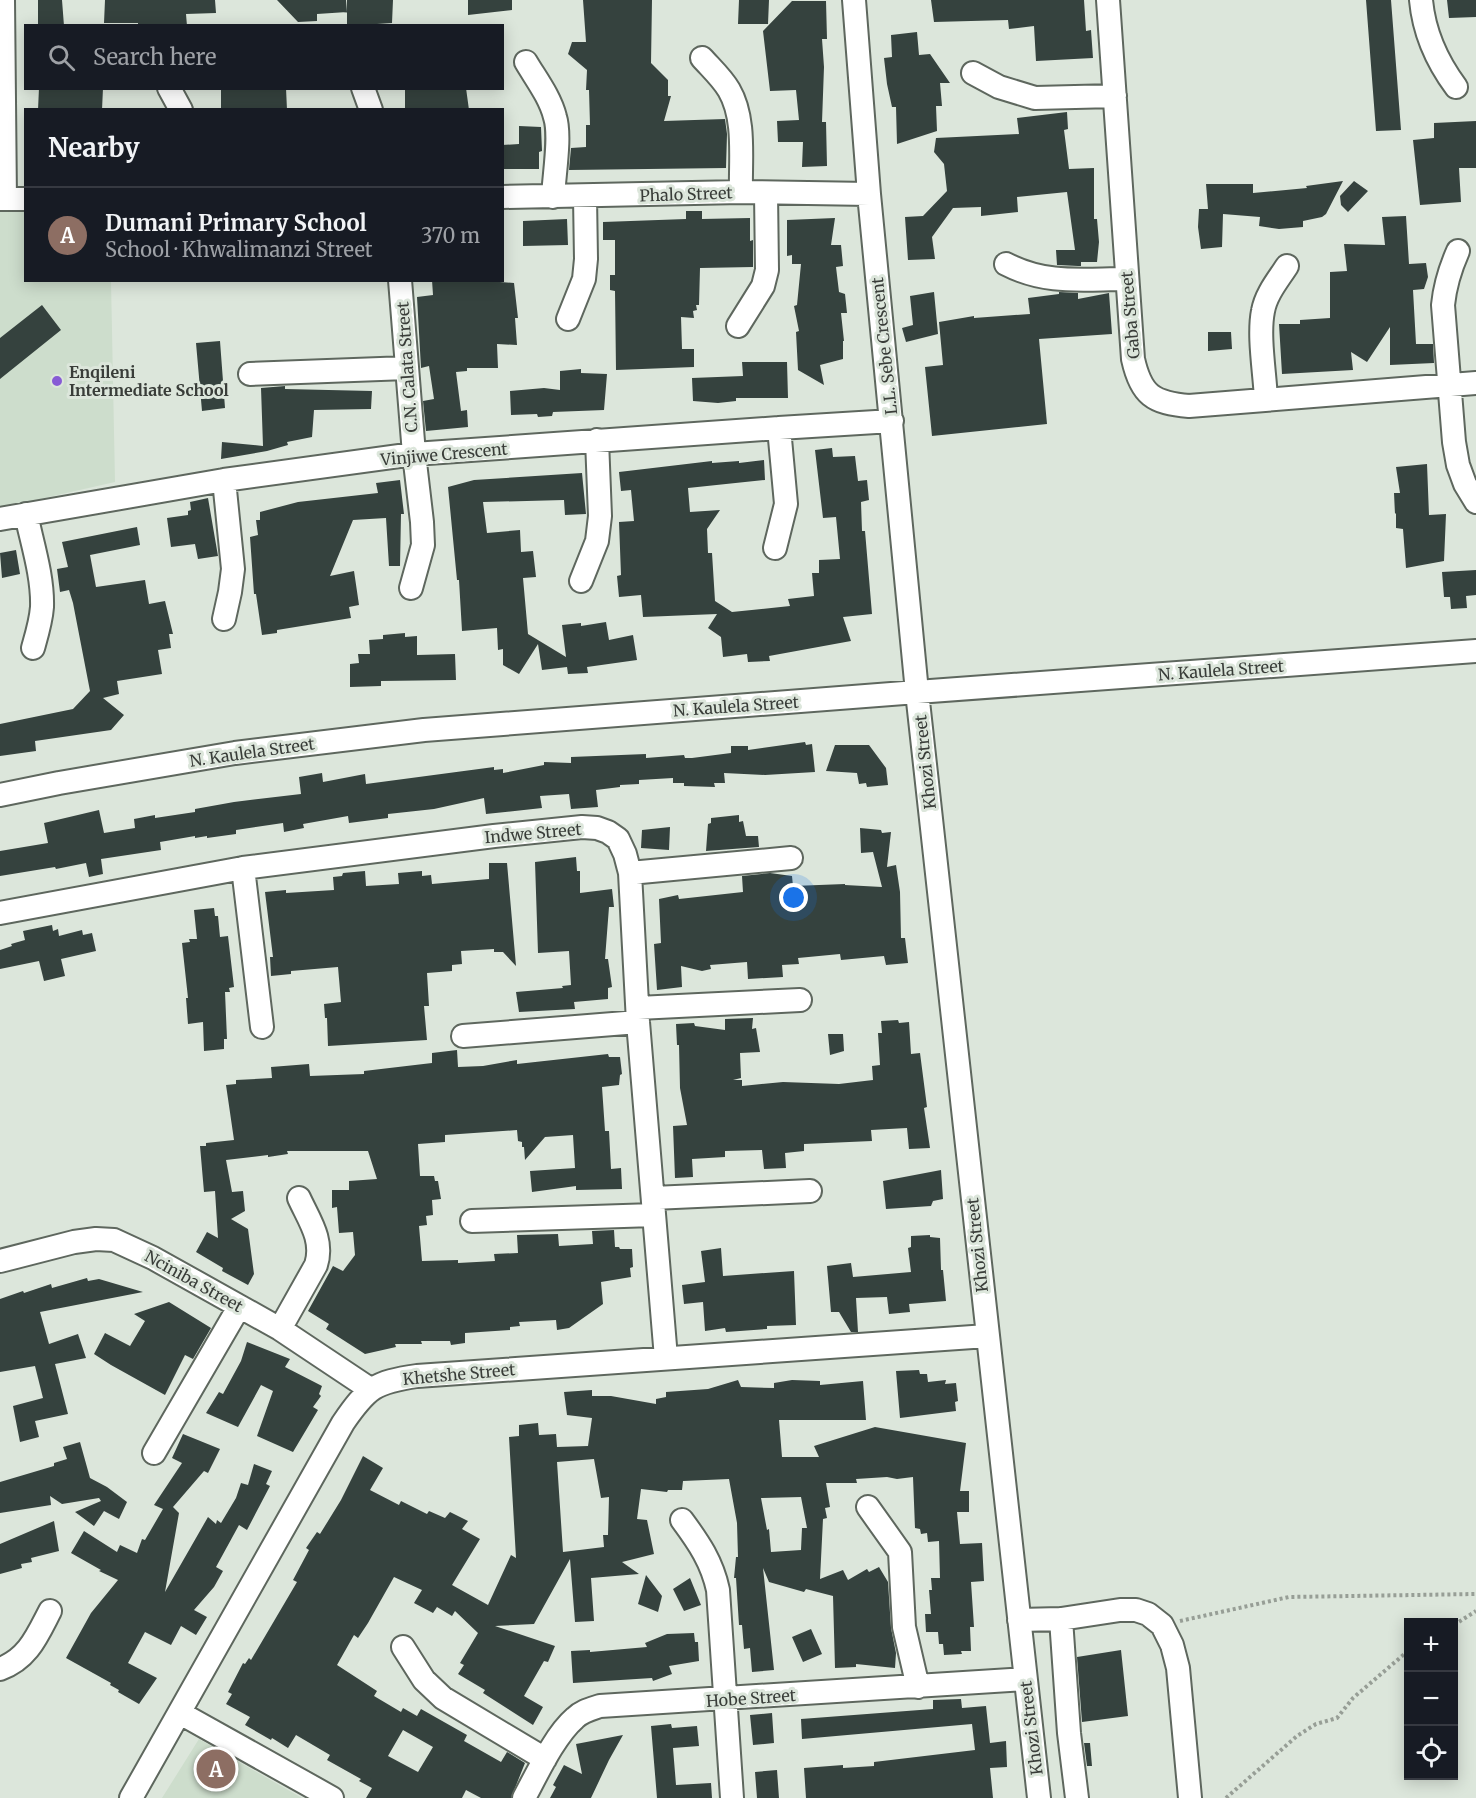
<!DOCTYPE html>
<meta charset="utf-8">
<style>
:root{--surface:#171b24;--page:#242831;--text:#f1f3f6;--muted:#9ea1a6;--line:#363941;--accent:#875bd5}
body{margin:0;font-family:Merriweather,serif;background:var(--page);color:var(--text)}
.controls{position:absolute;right:18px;bottom:18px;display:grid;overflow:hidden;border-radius:0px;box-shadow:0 3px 15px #0003}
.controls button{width:54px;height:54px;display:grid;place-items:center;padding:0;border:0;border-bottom:2px solid var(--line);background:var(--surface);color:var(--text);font:30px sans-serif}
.you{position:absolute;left:794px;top:898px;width:21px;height:21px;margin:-15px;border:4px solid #fff;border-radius:50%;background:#1a73e8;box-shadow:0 0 0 9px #1a73e833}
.badge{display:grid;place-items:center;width:39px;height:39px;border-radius:50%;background:var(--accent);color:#fff;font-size:20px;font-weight:700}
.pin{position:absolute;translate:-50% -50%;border:3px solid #fff;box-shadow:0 2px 6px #0006}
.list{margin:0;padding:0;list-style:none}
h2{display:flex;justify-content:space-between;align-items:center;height:78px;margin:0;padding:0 24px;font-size:26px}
h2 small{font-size:20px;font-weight:400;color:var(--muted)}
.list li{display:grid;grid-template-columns:39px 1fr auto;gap:18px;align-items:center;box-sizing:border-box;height:96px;padding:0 24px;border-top:2px solid var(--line)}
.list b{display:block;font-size:22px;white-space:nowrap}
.list p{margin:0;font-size:20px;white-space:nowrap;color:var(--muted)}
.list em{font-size:20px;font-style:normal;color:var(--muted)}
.icon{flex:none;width:33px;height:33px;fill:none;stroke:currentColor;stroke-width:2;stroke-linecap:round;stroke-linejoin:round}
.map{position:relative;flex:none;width:1476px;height:1798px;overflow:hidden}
.search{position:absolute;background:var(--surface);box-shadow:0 3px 15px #0003;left:24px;top:24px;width:480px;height:66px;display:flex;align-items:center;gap:15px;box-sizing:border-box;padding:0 21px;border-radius:0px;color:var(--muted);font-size:22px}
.panel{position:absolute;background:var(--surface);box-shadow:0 3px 15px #0003;left:24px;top:108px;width:480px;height:174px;border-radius:0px}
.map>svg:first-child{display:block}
.built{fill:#cdddcc}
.building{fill:#35423e;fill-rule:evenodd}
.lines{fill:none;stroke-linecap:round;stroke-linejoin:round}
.minor-casing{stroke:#5e675e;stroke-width:26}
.path{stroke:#979e96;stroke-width:4;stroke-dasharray:3 3;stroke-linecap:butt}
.minor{stroke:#fff;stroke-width:22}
.poi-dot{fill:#875bd5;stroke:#dce6db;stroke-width:2}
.labels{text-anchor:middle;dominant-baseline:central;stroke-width:6;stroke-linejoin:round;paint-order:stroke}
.street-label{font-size:16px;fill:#393d39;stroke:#dce6db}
.poi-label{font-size:16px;font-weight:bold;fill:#393d39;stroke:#dce6db;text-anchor:start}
</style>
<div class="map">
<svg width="1476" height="1798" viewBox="0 0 1476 1798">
<rect width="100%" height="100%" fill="#dce6db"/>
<path class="built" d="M0,211H25L26,280L111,281L115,482L0,508Z
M199,1739L302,1798H162Z"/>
<path class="building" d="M38,0H62L64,26H38Z
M105,0H215L216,13L186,14L187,26H138V23H104Z
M277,0H346L347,12L317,14V21L298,22Z
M347,0H393L392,23L347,26Z
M468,0H512V10L468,15Z
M583,0H652L651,63L668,80V96H671L664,121L725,119L727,134L726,168L569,170L571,148L586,147V125H590L589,90H586L587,70L568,54L572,42H586Z
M739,0H769L768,24H738Z
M931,0H1084L1086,31L1091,30L1093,58L1036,61L1034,26L1009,29L1008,20L934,22Z
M1366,0H1391L1401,130L1376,131Z
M1447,0H1476V17L1449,18Z
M792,1H826L827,39H822L824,67L822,122H826L827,166L802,167L803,142H778L777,121L799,120L796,90L770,91L763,31Z
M917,32L919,55L930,54L950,83H940L942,106H936L937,131L897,144L896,107H892L887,84L884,58L892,57L891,35Z
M39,88H103L102,110H38Z
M221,88H286L287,110H221Z
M405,88H466L469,110H405Z
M1067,112L1068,129L1064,130L1069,169L1094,168V219H1097L1099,242L1097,262H1081V266H1078L1057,265L1056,250H1075L1067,192L1017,197L1018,212L981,216V207L953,208L932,237L935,259L908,260L905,217L923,216L947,191L944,164L934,152L936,138L1019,134L1017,118Z
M1476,121V168H1459L1461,202L1420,205L1413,140L1434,138V123Z
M519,126L541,127L542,151L539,152V169H502V145L519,144Z
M1343,181L1326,214L1322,217L1303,221V227L1279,229L1259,226L1260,217L1223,214L1222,247L1201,249L1198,227L1199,209H1208L1206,184H1253V193L1307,188L1306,186Z
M1354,181L1368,191L1348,212L1341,205L1340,196Z
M686,211H702V219L750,218V241L753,240V267L700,268L699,305H696L697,310L693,311L694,318L681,317L682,349H694V367L616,370L615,291L610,290V275H615V240H603V222L686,219Z
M1406,216L1409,264L1426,263L1428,277L1424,289L1413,290L1416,344H1433L1434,363L1390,365V327L1367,362L1351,352L1353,370L1282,374L1279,324H1300V320L1330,318V272L1347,271L1344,244L1385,245L1382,217Z
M835,218L831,245H841L843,266L836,267L839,292L845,294L847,313H841L844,341H843V359L820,365L824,385L798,370L796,332L799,331L794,306L797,305L801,264H792V255L787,256V220Z
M567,219L568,245L523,246V221Z
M432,280H500V282L514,283L518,318H515L517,345L497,344L498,368H467V371L456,372L461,411L467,410L468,427L426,431L423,401L434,399L429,366L421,368L417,297L433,295Z
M934,292L938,334L906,342L902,328L913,325L910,296Z
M1059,292L1078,293V299L1109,293L1112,334L1039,339L1047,424L932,436L925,367L943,365L939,322L974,316V318L1030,314L1028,298L1059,294Z
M42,305L61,330L0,379V338Z
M1208,332H1231L1232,349L1208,351Z
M220,341L225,408L202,411L196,343Z
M742,362H787L788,398H736V401L718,403L693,401L692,378L743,376Z
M581,369V373L607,374L604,410L553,412L552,416L538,417L537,414L511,415L510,391L544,388L560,390V371Z
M285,386V389L372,391L371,409L314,410L312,437L287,442L288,445L267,451L221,459L222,442L263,446L261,388Z
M832,448L833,457L855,456L858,481L867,480L869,500L861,502L862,531H865L872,614L843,617L851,641L769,656L770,661L748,662L747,654L723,657L721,637L708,628L717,614L643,617L641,595L619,597L617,576L621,575L619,522L634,521L631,490L621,491L619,472L712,461V463L739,461V463L764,460L765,480L688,488L690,512L720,510L707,529L708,553H712L715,601L732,612L790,606L788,599L814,596L812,573H819V560L840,559L836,517L823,518L815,450Z
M1427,464L1429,515L1446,514L1444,561L1406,568L1403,529L1396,528V513L1395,514L1394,493H1400L1396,467Z
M582,473L586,514L565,515L564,500L483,502L487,533L520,530L521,552L533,551L536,577L523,578L528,634L566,657L562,625L581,623V626L606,622L609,640L633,635L637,660L587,667L588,673L568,674L567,667L542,670L538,644L519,674L503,665V649L498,650L497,628L462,631L459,580H457L448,487L474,480Z
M400,480L404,514H401L400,566H389L386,518L353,520L330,576L354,571L359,605L349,607L351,618L277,630V633L262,635L256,594H254L250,537L258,535L256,520H260V512L298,502L378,493L376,483Z
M208,498L218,556L198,559L195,544L171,547L167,518L188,515V511L191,510L190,502Z
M137,527L140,545L90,555L96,587L145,580L149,604L165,601L173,634H169L171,648L158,650L162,674L117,681L119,694L103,698L124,715L111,730L35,741L36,751L0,756V724L73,709L90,691L73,603L69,590L60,592L57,569L68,567L62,542Z
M16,550L20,574L2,578L0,553Z
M1476,570V595L1466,596L1467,608L1451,609L1450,597H1444L1442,572Z
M405,633V637L417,636V655L455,654L456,680L381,681V686L350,687V664L359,663L358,654H370L369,640L383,639V635Z
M805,742L806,745L812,744L815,772L765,775L724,773L725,783H714L715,787L684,786V783H673V778L639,780V784L620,785V787L596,790L598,807L571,809L569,794L540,796L542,808L486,814L484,798L434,809L388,814V818L349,823L348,816L303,824L304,828L284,832L283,823L236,830V834L207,838V836L195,838V836L160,842L161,850L101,859L103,874L89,877L86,863L56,869L55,867L0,876V851L48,843L44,823L99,810L104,833L135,828L134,819L155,815V818L195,812V809L234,802L301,794L299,777L322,773L323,782L365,774L366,784L494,767V770L503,769V773L544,765V762L571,763V757L646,754V758L684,755L685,758H692L731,753V746H748V750Z
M835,745H869L886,768L888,785L867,787L866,783L859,784L857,773L826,771Z
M739,815V822L743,821L746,836H758L759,847L706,851L708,824L711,823V818Z
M670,827L669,850L641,848L642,830Z
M860,828L881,830L882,833L891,832L887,867L896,865L900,892L901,938H905L908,963L886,965L884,956L841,960L840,954L798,958L799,964L782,965L783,977L748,979L747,962L710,965L711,969L702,971L681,966L682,987L657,990L654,944L661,943L659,899L678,895L679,899L743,892L742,876L770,873L792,876L793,886L845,884V885L882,887L873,852L861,853Z
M576,857L577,871H580V893L612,889L614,907H609L605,959H608L612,987L608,988V999L574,1002L575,1009L519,1012L516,992L563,988L562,986L571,985L569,951L538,953L535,862Z
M489,863H507L516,966L503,952H494V949L461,951L462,964L452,965V971L427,973L429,1006H424L427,1040L328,1046L327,1018H325L324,1004L341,1002L338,967L291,971V974L271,976L270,957H273L265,892L286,890V893L334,890L333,877L342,876L343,873L365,871L366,886L399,884L398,873L422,871V876L431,875L432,884L489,879Z
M214,908L215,916H218L220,937L228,936L234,987L229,988L230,992H225L227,1039H224V1049L204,1051L203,1022L188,1024L186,998H188L182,943L190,942L189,939H197L194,910Z
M52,925L53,931L58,929L59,936L82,930L83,935L92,933L96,951L61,959L65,976L44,981L39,961L0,969V950L12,946L11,944L25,940L23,931Z
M753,1018L752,1029L756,1028L760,1052L740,1053L741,1078L733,1080H742V1086L783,1082L839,1084L873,1080L872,1066L880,1065L878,1033H882L881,1021L898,1020L899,1023L909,1022L911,1054L920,1053L927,1107L924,1108L930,1148L909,1149L907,1128L871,1130L872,1141L804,1144V1151L785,1153L786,1168L764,1169L762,1150L725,1151V1157L692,1159L693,1177L675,1178L673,1126L687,1125L680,1088L679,1045H677L676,1024L694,1023L695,1026L725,1030V1019Z
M828,1034H843L844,1051L830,1055Z
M457,1050L458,1067L483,1066L517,1060V1064L608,1054L609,1057H620L622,1074L620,1075L619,1085L602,1087L605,1131H609L611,1169L621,1168L622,1189L576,1190V1186L532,1192L530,1171L575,1168L573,1135L545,1137L525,1160L524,1147H522V1142L518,1141L517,1130L445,1135V1142L418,1144L420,1176H434L435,1181H438L441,1199L432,1200L433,1215L426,1216L427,1225L419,1226L422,1261L458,1260V1263L495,1261L494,1254L518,1253L517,1235L558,1234L559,1246L593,1244L592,1231L614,1230L615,1247H619L620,1249H632L633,1267L630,1268L631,1277L601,1282L603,1304L569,1328L557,1330L556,1320L519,1322L520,1326L510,1327V1330L465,1333V1343L451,1345L450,1341H421L422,1344H395L396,1347L365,1354L326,1329L329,1324L308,1311L333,1266L343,1271L355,1255L353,1232L339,1233L337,1207L332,1208V1190H349V1181L377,1179L368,1151H287L288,1154L268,1157V1155L226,1160L232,1192L243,1191L245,1211L231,1219L248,1229L254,1274L248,1285L222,1271L223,1268L196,1252L207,1232L218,1238L215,1191L204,1192L200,1146H206V1143L234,1140L226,1085L236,1084V1080L272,1078L271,1067L309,1064L310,1076L364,1074V1071L432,1063V1053Z
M941,1170L943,1199L933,1201L931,1206L886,1209L883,1181Z
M930,1235V1237L940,1238L941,1270H943L946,1301L909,1304L910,1312L889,1314L887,1297L856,1298L858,1332H851L839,1312H831L827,1266L851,1263L853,1277L911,1272L908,1248L911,1247V1236Z
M721,1248L723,1276L794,1271L796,1325L767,1326V1329L726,1332L725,1328L705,1331L703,1302L684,1304L682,1285L705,1282L701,1251Z
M87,1278L88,1281L99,1279L143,1292L40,1312L49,1344L78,1334L86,1358L55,1364L68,1414L35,1421L39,1437L20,1442L13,1406L43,1398L35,1366L0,1372V1299L23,1291L24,1293L51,1284L52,1288Z
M169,1302L211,1328L193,1359L185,1355L165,1395L111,1365L94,1354L105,1333L130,1346L145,1321L134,1314Z
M247,1342L290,1359L285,1367L322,1386L319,1394L321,1396L313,1407L318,1410L293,1452L257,1436L273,1391L261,1385L238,1427L206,1413L219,1392L223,1394L241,1361Z
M919,1370L920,1374H927L928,1382L946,1380L945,1384L956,1383L958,1401L955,1402L956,1411L900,1418L896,1371Z
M738,1380L741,1387L774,1388V1383L792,1380L820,1381V1385L863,1381L866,1420H779L782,1457H819L814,1446L875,1427L966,1443L960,1491H969V1512H957L960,1544L982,1543L984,1581L971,1582L974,1627H970L971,1651H961L962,1654L944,1655L943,1644H939L938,1632H926L925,1614H931L929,1590H932L931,1578H940L939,1541L928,1542L927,1533L921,1534L920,1529L915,1528L913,1477L897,1479L887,1477L856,1479L857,1483H826L830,1507L825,1508L827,1518L823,1519L820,1579L843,1570L848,1580L867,1569L869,1572L879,1567L888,1582L891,1628L896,1653L895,1668L856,1664V1667L835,1668L833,1596L806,1589L804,1592L769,1582L763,1568L774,1670L752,1672L750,1648L744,1649L742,1625H739L736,1578H734L736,1557H738L737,1523L729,1479L683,1481L682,1490H668L667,1492L641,1489L637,1519L647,1520L654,1554L622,1562L639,1574L591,1578L594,1621L575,1622L570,1559L534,1624L495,1626L555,1646L548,1662L544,1661L524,1696L543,1707L533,1725L483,1693L485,1690L458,1674L464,1665L460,1663L478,1633L455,1611L452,1616L437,1607L433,1613L414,1603L422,1590L394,1577L368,1623L358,1638L354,1635L337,1665L377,1691L374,1696L401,1712L403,1708L417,1716L421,1709L467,1735L464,1741L501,1762L507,1752L525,1763L511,1798H481L466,1790L462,1798H366L372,1788L359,1781L361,1779L327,1760L330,1755L296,1735L288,1748L272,1738L271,1740L245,1725L250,1717L226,1704L232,1694L228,1692L243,1663L245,1664L249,1658L251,1660L297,1582L293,1580L309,1550L306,1548L317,1532L320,1534L341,1500L363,1456L383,1468L370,1490L399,1505L401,1501L427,1514L429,1511L445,1518L450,1512L468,1521L462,1529L480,1539L452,1585L488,1605L511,1555L516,1558L509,1437L519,1436V1425L538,1423L539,1435L556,1434L557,1447L588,1446L592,1418L567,1415L564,1392L592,1390V1396H611L656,1404V1399L666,1397V1392L708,1389ZM594,1459L601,1498L609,1497L608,1535H603L604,1547L563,1552L557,1462ZM801,1497L807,1528H802L801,1550L771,1552L769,1529L767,1530L761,1498ZM403,1730L433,1747L418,1772L388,1756Z
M183,1434L220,1449L208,1473L204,1471L173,1507L179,1513L165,1592L208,1517L216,1524L217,1520L221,1523L236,1498L241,1483L248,1485L254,1464L272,1471L266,1484L270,1486L247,1530L239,1525L216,1567L223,1571L214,1587L194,1610L207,1617L196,1635L181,1626L171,1645L145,1632L128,1663L157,1678L139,1704L118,1692L119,1690L110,1685L111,1683L66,1658L91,1613L118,1580L99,1571L101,1570L71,1553L84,1531L117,1552L120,1545L137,1553L142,1539L145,1540L163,1509L154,1505L182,1463L172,1458Z
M80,1442L90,1478L107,1487L127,1502L119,1519L104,1511L94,1526L75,1512L101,1501L99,1498L62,1504L50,1496L51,1505L0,1513V1482L54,1466V1463L67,1459L63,1447Z
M54,1521L59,1551L31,1558L32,1562L21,1564L22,1568L0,1574V1544Z
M646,1575L662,1596L658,1612L638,1604Z
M690,1578L701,1605L684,1611L673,1589Z
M811,1629L822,1654L803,1662L792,1637Z
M694,1633L695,1642H698L699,1661L669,1666L672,1674L653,1681L652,1678L573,1683L571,1651L590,1650V1652L647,1647L645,1643L667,1634Z
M1121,1650L1128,1716L1082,1722L1077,1657Z
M961,1699L962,1708L986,1706L990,1743L1006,1741L1007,1767L990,1768L993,1798H806L804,1768L843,1765V1768L874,1766V1762L975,1750L972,1724L802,1739L801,1719L933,1709V1700Z
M772,1713L774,1743L753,1745L750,1715Z
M671,1724L672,1728L697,1726L699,1746L673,1748L676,1785L711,1783L712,1798H657L651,1726Z
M623,1735L609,1760L591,1798H550L556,1787L553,1785L564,1765L582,1774L576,1744Z
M1084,1743H1090L1092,1766H1087Z
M777,1770L779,1798H757L755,1772Z"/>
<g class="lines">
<defs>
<path id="minor" d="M3,0L5,199
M854,0L869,194L917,692L1039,1798
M1108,0L1133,359C1141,395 1153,403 1189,406L1476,383
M1421,0C1424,33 1436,60 1456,87
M702,58C711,68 722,78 729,90C746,119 740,160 741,192
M526,62C536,79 550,97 555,117C561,136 554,175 553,197
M973,73L999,87L1035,98L1115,96
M169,88L181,110
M363,88L371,110
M502,197L741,192L869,194
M0,199H26
M1458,251C1450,269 1445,285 1443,305L1454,442L1458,465L1465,484L1476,502
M1006,264C1047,285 1082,279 1127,279
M400,280L414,454L422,522L423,545L411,588
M568,319L584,279L586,259L585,197
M738,326L763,286L767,270L766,193
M250,374L407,368
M1266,400C1265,374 1258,336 1263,311C1266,294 1278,280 1287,266
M224,480L233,569L230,592L224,619
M26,514C32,543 43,576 42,607C41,621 37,634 33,648
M0,519L224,480L414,454L779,428L892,421
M775,548L786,504L779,428
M581,581L597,541L600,516L597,440
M0,795L59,783L235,753L424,730L917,692L1476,651
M243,868L262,1027
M630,873L791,858
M0,913L243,868L494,836L582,827L597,828L608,832L618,839L625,854L630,873L638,1022L666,1358
M638,1008L800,1000
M463,1036L638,1022
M653,1198L810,1191
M472,1221L654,1215
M0,1261L74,1242L96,1239L114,1240L153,1258L280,1329L370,1389
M280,1329L316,1265C324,1240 309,1220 299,1198
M154,1453L239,1307
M868,1507L900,1552L904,1627L918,1687
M682,1520C699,1543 712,1562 718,1590L732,1798
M1061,1619L1069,1733L1077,1798
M1019,1620L1061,1619L1120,1610H1136L1148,1614L1162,1625L1172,1645L1178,1668L1190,1798
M403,1647L424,1680L443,1698L545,1759
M0,1669C28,1659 37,1636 50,1611
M180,1713L332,1798
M131,1798L343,1423C367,1388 375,1382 417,1376L987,1336
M524,1798C537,1774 555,1735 575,1718C582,1711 591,1709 600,1706L1025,1679"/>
</defs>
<use href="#minor" class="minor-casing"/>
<path class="path" d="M1180,1621L1289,1597L1476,1594
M1454,1625L1476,1611
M1226,1798L1297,1736L1316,1724L1337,1718L1353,1698L1408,1651"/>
<use href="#minor" class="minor"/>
</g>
<circle class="poi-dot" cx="57" cy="381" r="6"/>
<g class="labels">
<g class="street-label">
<text transform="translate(686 194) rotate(-2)">Phalo Street</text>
<text transform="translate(1130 315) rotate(-95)">Gaba Street</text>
<text transform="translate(884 346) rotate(-96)">L.L. Sebe Crescent</text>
<text transform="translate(407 367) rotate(-94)">C.N. Calata Street</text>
<text transform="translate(444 454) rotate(-5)">Vinjiwe Crescent</text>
<text transform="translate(1221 670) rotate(-4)">N. Kaulela Street</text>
<text transform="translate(736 706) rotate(-4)">N. Kaulela Street</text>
<text transform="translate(252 752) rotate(-8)">N. Kaulela Street</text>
<text transform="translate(925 762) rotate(-96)">Khozi Street</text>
<text transform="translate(533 833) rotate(-5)">Indwe Street</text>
<text transform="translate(977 1245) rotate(-96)">Khozi Street</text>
<text transform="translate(194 1281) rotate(29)">Nciniba Street</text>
<text transform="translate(459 1374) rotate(-5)">Khetshe Street</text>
<text transform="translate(751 1698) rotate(-4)">Hobe Street</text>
<text transform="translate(1031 1728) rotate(-97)">Khozi Street</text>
</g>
<g class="poi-label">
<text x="69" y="372">Enqileni<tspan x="69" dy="18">Intermediate School</tspan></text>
</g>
</g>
</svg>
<div class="controls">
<button>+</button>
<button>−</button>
<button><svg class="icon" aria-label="locate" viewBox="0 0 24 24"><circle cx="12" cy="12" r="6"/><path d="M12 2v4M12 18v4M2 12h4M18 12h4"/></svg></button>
</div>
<div class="you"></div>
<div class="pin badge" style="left:216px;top:1769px;background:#8d6e63">A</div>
<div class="search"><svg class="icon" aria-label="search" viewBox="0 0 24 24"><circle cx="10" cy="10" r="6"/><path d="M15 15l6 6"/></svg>Search here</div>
<section class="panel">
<h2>Nearby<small></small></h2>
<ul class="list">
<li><span class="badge" style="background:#8d6e63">A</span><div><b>Dumani Primary School</b><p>School · Khwalimanzi Street</p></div><em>370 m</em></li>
</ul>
</section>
</div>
